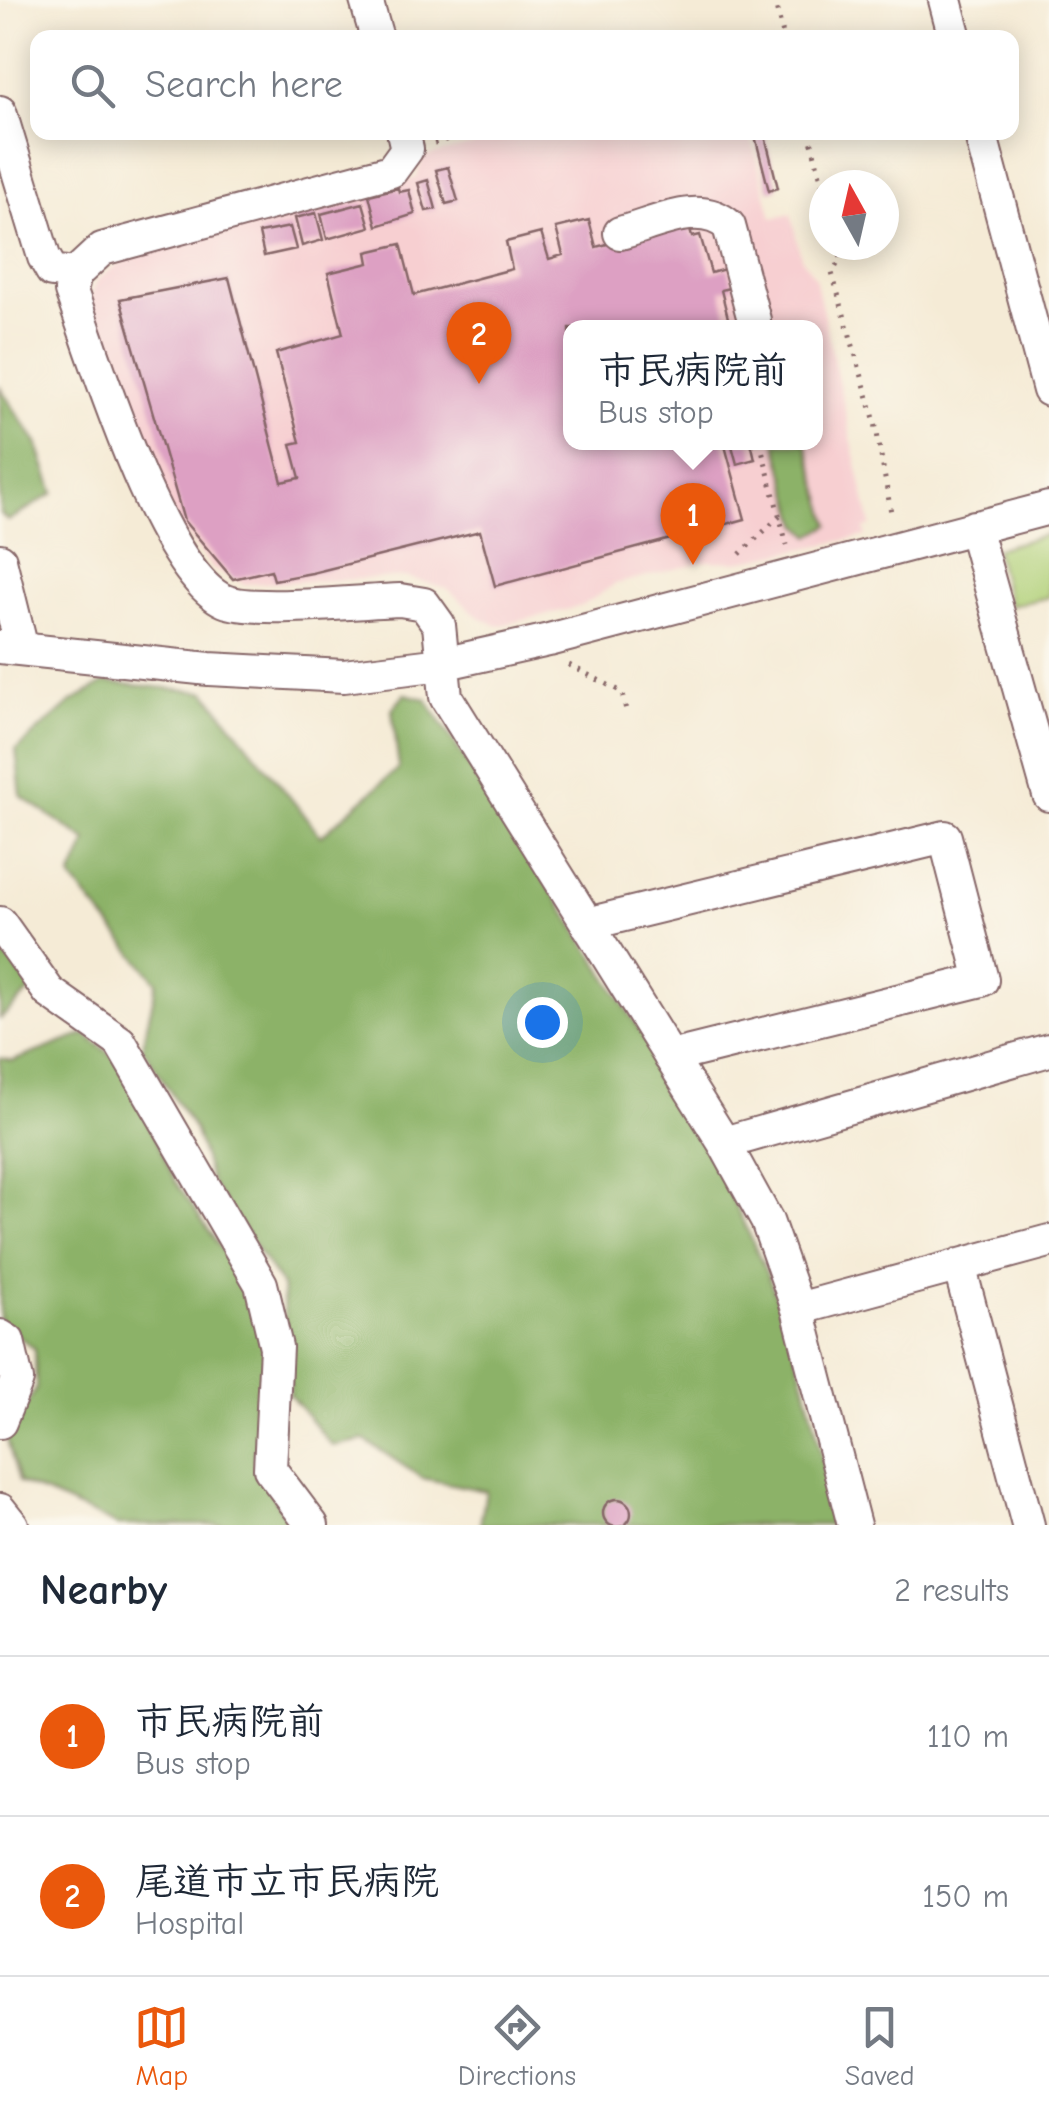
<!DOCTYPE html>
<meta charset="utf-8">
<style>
:root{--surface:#fff;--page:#f2f2f3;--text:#1f2937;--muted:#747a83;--line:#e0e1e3;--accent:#ea580c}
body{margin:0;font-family:"Comic Neue","Klee One",sans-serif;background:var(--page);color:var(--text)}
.compass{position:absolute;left:809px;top:170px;width:90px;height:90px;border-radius:50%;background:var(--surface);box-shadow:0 5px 25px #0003;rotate:352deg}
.you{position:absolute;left:542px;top:1022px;width:35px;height:35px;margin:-25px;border:8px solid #fff;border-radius:50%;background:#1a73e8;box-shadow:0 0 0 15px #1a73e833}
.badge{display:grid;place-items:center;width:65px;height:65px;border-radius:50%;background:var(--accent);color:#fff;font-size:32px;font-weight:700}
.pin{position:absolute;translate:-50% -82px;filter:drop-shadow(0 2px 5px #0008)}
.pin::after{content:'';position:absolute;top:52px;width:35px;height:30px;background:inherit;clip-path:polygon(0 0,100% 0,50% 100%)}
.popup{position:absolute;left:563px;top:320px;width:260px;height:130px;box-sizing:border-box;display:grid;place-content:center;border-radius:20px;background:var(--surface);filter:drop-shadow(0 2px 8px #0005);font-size:32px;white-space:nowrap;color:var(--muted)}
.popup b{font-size:38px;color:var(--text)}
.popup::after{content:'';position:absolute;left:50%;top:100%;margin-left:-20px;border:20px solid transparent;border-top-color:var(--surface)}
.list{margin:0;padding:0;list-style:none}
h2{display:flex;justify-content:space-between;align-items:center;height:130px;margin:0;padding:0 40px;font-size:42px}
h2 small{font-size:32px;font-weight:400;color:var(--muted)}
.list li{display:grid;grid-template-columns:65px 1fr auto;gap:30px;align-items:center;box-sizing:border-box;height:160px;padding:0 40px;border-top:2px solid var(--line)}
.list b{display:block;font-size:38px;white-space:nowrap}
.list p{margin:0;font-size:32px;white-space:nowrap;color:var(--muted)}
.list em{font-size:32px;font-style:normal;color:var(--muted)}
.icon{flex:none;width:55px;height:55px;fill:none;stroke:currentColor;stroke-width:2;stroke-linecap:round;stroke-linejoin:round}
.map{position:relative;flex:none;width:1049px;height:1525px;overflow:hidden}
.search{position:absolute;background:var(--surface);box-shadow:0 5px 25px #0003;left:30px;right:30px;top:30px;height:110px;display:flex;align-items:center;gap:25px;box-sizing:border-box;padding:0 35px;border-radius:20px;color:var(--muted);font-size:38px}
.sheet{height:450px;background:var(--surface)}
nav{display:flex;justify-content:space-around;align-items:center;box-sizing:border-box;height:140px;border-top:2px solid var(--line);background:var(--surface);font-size:28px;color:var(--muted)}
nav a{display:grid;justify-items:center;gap:5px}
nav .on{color:var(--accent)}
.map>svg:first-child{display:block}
.built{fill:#f7cfd1;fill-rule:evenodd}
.green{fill:#b0d078;stroke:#7d7852;stroke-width:2.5}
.forest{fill:#8cb268;stroke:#6b684a;stroke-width:2.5}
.building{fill:#dda0c3}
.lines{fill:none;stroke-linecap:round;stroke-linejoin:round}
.minor-casing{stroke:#866667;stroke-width:36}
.path{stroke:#866667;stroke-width:5;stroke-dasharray:2.5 8;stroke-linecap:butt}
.minor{stroke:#fff;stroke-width:32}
</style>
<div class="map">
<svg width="1049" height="1525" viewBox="0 0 1049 1525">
<rect width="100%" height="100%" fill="#fbf7ec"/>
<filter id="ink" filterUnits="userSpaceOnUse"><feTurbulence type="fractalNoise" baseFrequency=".01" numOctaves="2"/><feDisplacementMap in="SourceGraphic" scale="20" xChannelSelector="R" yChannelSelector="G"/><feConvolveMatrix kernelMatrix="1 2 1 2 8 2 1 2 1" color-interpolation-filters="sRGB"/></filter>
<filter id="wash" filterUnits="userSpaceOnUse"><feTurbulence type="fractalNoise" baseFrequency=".0048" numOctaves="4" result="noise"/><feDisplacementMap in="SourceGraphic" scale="40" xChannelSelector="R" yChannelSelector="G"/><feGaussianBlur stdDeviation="2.25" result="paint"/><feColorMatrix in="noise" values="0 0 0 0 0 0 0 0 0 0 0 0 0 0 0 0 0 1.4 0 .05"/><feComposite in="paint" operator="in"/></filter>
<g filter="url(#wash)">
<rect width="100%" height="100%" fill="#f5ebd6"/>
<path class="built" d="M519,133H750L772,218L791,214L801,257L815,277L871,526L864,528L866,536L737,562L707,561L615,584L582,606L498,626L479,617L448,589L406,577L245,584L213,569L175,519L147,466L89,301L97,280L129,256L416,178L423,157ZM570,328H816V442H570Z"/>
<path class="green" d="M1049,534V597L1009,606L995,549Z"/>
<path class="forest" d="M0,388L37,443L54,493L8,521L0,514Z
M776,443H806L830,525L811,536L799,524Z
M105,682L206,692L321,836L399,768L392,710L405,694L426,699C551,895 694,1088 780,1306C807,1375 820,1453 838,1525H480L486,1491L422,1478L365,1440L332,1446L290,1395L282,1286L212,1185L195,1131L142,1047L157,982L71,878L87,841L21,796L16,750L70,703Z
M0,949L33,989L0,1019Z
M85,1034L120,1062L175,1181L256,1300L267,1355L254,1462L289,1525H117L19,1482L6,1436L36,1389L35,1349L0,1322V1058L13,1061Z"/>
<g id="blocks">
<path class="building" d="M754,132H764L778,188L769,191Z
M448,167L458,201L446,204L436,170Z
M428,180L436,209L426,211L418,183Z
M398,188L399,192L409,190L415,214L377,226L369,195Z
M363,203L370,227L327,239L321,214Z
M316,213L323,240L302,246L295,218Z
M589,220L596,247L688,223L692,237L700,235L711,273L728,268L733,287L721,290L728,318L710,328H570V442H724L745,519L495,586L480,531L312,573L274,580L271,570L233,579L184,521L120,299L229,278L282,482L300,478L291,444L300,442L276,353L343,334L328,273L369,263L367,252L401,244L414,295L512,269L506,242L541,233L549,259L563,255L556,228Z
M290,227L296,249L264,256L259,233Z
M731,442H751L755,459L737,464Z
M603 1513a14 14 0 1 1 28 0a14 14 0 1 1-28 0Z"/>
</g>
</g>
<g filter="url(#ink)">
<use href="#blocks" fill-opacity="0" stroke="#866667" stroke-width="2.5"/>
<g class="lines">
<defs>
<path id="minor" d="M366,0L377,38
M945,0L955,38
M0,112L44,257L52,271L75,274
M403,132L407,149L391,171L102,249L75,274L71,291C95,357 161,574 225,601C255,613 363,601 400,600L424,604L439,625L446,697L724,1143L767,1221L798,1309L854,1525
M980,132L1049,390
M620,233C655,224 700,199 729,226L754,320
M974,527L1049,795
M0,560L22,649
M0,647L209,669L344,676L442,664L549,640L1049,508
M0,923L49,992L120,1042L261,1284L276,1347L270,1469L312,1525
M587,924L945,837L982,980L670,1057
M724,1143L1049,1050
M959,1265L1028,1525
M798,1309L1049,1241
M0,1336L8,1341L17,1380L0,1422
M0,1510L12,1525"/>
</defs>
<use href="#minor" class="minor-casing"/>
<path class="path" d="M774,0L784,38
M809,132L824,191
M434,143L475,132
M838,245L841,258L832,273L875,422L892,518
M760,442L787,545
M740,554L780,516
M569,665L622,692L627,715"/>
<use href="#minor" class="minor"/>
</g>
</g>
</svg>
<svg class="compass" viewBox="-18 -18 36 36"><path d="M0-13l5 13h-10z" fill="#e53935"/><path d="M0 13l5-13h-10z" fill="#747a83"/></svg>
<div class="you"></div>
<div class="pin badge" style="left:693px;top:565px">1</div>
<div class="popup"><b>市民病院前</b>Bus stop</div>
<div class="pin badge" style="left:479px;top:384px">2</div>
<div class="search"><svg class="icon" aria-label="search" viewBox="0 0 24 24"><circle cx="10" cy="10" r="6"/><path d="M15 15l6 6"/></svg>Search here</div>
</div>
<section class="sheet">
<h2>Nearby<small>2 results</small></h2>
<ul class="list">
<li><span class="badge">1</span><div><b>市民病院前</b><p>Bus stop</p></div><em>110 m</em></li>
<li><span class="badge">2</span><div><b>尾道市立市民病院</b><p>Hospital</p></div><em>150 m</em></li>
</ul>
</section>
<nav>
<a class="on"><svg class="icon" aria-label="map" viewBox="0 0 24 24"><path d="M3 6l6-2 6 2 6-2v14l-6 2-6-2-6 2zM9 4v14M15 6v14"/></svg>Map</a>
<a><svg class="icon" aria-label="directions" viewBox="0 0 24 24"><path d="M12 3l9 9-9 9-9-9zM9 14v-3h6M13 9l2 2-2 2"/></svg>Directions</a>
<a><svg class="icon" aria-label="saved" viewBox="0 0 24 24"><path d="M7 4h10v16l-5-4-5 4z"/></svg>Saved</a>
</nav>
